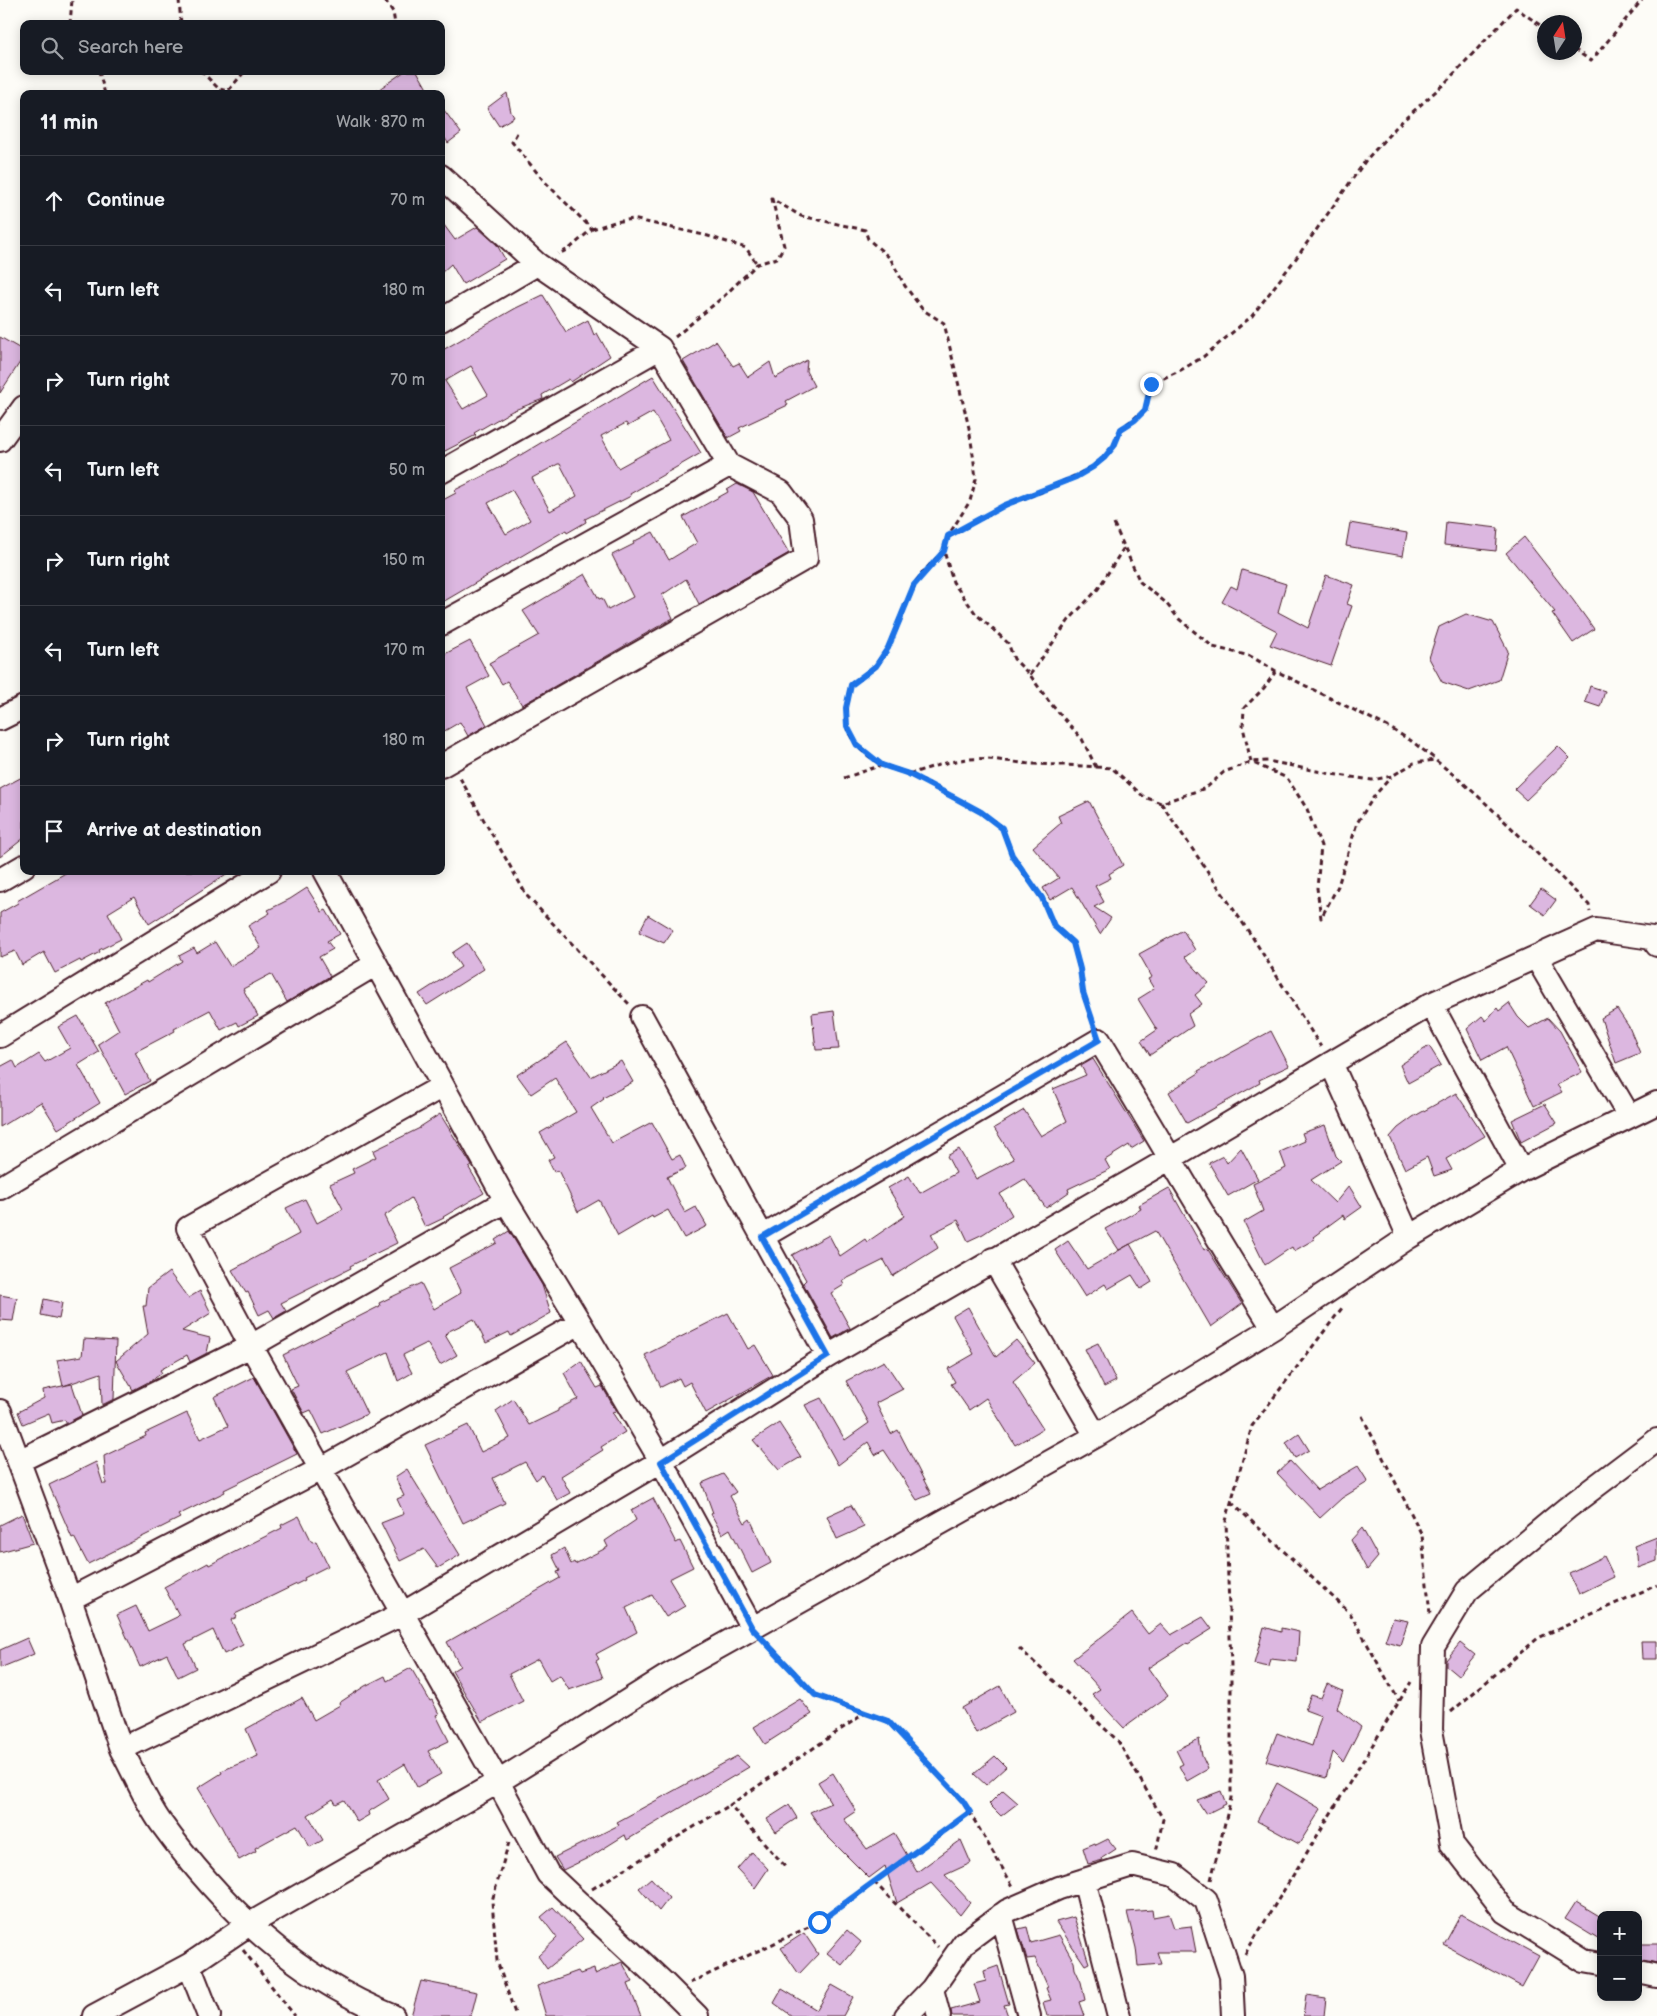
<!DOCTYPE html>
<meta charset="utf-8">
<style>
:root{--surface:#171b24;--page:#242831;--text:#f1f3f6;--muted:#9ea1a6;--line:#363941}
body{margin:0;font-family:"Balsamiq Sans",sans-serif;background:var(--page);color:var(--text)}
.controls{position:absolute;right:15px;bottom:15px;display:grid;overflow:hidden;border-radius:10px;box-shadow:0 2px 12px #0003}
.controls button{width:45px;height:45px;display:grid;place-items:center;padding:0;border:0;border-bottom:1px solid var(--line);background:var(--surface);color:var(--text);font:25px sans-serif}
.compass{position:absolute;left:1537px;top:15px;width:45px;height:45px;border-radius:50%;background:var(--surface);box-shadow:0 2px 12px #0003;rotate:12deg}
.stop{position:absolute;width:15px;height:15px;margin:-11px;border:4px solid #1a73e8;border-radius:50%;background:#fff}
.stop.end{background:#1a73e8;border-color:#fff;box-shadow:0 1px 5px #0008}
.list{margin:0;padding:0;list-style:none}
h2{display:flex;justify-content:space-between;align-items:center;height:65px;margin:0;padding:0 20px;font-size:21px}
h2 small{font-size:16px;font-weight:400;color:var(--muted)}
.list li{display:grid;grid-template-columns:32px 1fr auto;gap:15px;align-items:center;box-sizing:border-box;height:90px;padding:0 20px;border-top:1px solid var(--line)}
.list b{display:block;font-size:19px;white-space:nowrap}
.list em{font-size:16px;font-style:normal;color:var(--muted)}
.icon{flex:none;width:28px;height:28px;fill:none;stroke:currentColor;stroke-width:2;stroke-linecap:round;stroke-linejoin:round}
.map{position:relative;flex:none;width:1657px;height:2016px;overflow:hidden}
.search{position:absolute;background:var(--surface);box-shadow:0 2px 12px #0003;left:20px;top:20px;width:425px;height:55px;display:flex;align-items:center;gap:12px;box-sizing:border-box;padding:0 18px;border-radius:10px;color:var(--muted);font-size:19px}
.panel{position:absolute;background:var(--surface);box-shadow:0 2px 12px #0003;left:20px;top:90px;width:425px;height:785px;border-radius:10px}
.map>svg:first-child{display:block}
.building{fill:#dcb7e0;stroke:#4a1f2b;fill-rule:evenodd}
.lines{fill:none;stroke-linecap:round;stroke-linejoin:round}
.minor-casing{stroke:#4a1f2b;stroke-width:26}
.path{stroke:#4a1f2b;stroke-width:3;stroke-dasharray:5 4;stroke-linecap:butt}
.minor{stroke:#fdfcf7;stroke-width:22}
.route{stroke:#1a73e8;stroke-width:6}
</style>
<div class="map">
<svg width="1657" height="2016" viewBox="0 0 1657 2016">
<rect width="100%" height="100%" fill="#fdfcf7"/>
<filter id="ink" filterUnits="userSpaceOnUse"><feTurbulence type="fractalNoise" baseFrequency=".02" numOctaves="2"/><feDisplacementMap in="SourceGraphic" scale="10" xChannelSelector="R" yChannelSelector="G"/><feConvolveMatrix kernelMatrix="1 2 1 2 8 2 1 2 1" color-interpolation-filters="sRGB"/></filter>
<g filter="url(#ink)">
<path class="building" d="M405,71H417L430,94H372Z
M507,93L511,112L514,117L499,126L487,108Z
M441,106L461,133L448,143L441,132Z
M441,221L455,240L477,227L497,245L505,259L463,284L451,264L441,273Z
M543,295L566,332L588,320L594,335L597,333L610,356L571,382L569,379L542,395L543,399L512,411L474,433L476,435L441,453V351L516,308ZM471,366L488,395L463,409L445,381Z
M0,337L24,351V356L0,393Z
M716,341L733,366L739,363L748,377L770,362L775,378L807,360L806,371L814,386L786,401L788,405L739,428L741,431L728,438L683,361Z
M653,376L701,453L630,494L631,496L585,519L586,522L567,533L566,530L441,603V501L456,493L455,490L497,469ZM653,412L669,440L618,468L601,436L626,423L628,426ZM558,464H560L577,496L550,511L532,478ZM512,490L530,520L506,534L488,503Z
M737,484L753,492L789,553L699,604L686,579L662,595L673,618L522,705L507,681L502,684L489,663L539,635L523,611L585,574L599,599L602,598L608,610L633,597L612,555L634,544L633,542L653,532L669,560L697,543L683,517L728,492L727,490Z
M1446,522L1498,528L1496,551L1444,545Z
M1350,523L1407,533L1403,556L1346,546Z
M1524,537L1573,600L1594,629L1573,643L1552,613L1555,612L1506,553Z
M1242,570L1286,584L1278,612L1308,628L1326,575L1354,585L1347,604L1352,606L1331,666L1270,645L1277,631L1222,602L1231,586L1237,589Z
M1466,614L1493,622L1508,651L1499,680L1469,691L1442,682L1429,658L1439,627Z
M470,641L489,676L467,688L487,725L468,736L460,722L441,733V656Z
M1590,686L1605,691L1600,707L1585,702Z
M1558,746L1570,758L1526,800L1514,789Z
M24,776V838L0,857V789Z
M1089,801L1123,865L1109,874L1111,878L1095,886L1104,902L1094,907L1111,918L1100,934L1072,887L1050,900L1043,888L1059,878L1033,847L1061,823L1058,816Z
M69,871H231L149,924L134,897L108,913L121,939L99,950L100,952L81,962L80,960L55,973L44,952L22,965L15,951L0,957V913L18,903L17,901Z
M307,888L322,912L326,910L340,934L327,941L333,949L319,957L330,976L287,1002L271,974L243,989L258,1016L239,1026L237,1022L221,1030L210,1010L174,1029L175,1031L135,1052L150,1081L125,1094L98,1044L119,1030L105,1003L147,980L148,982L182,961L179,956L194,948L197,953L215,942L230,966L261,948L248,926L270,913L268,910L290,899Z
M1541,889L1556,900L1545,915L1530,904Z
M648,915L673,930L664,943L639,932Z
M1183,930L1195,950L1185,957L1209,983L1195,995L1202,1004L1188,1014L1193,1026L1150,1055L1141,1041L1157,1030L1138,999L1154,989L1148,979L1152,977L1139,954Z
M467,943L484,969L427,1005L419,994L461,967L452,953Z
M1509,1003L1518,1017L1529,1028L1548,1018L1560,1031L1582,1072L1557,1085L1562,1092L1534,1106L1506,1047L1482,1060L1467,1029L1482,1016L1486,1021L1497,1008L1499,1011Z
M1617,1009L1629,1027L1640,1053L1616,1063L1601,1018Z
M834,1011L839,1049L816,1050L812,1014Z
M78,1016L99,1052L78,1065L100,1103L58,1129L41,1102L0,1127V1067L13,1060L17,1068L39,1054L45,1062L70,1048L58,1027Z
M1271,1031L1289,1066L1259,1080L1260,1083L1187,1123L1169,1092L1199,1073L1198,1071Z
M567,1042L591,1077L621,1061L633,1082L603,1098L604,1099L591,1108L612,1143L652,1122L672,1159L680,1155L686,1168L667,1177L685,1213L696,1207L707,1226L684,1238L668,1210L653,1218L652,1216L618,1236L599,1200L578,1212L558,1170L554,1172L548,1160L554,1157L540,1133L576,1112L555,1078L531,1094L517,1075Z
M1429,1046L1441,1065L1408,1083L1400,1065Z
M1093,1059L1144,1141L1131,1149L1129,1145L1105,1160L1110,1169L1068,1189L1069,1192L1046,1208L1025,1179L1023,1180L1000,1194L1012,1215L983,1234L968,1241L958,1220L931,1234L938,1248L893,1276L884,1260L842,1281L844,1285L831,1293L850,1328L833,1338L803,1283L806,1280L792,1255L829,1235L840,1256L865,1239L867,1242L905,1216L888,1188L909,1176L920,1193L956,1173L947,1156L959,1149L976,1179L1014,1159L994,1128L1024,1110L1041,1136L1067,1121L1053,1089L1086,1075L1081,1066Z
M1456,1093L1485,1136L1446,1159L1452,1170L1434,1176L1427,1157L1405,1169L1390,1137L1398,1128L1413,1117Z
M1545,1104L1557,1123L1521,1142L1512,1120Z
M440,1114L472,1166L469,1168L484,1193L443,1217L444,1218L425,1227L411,1198L384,1216L397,1243L350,1266L351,1268L281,1303L286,1311L274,1318L269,1310L259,1315L248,1292L246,1293L232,1270L299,1234L286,1208L305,1199L317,1223L343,1209L330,1184L354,1173L352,1169L376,1157L373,1151L420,1128V1127Z
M1325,1125L1336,1156L1341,1161L1311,1180L1335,1203L1349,1186L1362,1207L1345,1219L1343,1215L1313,1237L1315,1239L1294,1251L1292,1247L1265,1265L1244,1222L1263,1211L1253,1184L1286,1168L1280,1152L1305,1141L1302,1133Z
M1241,1148L1258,1179L1228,1196L1209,1163L1223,1156L1227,1163Z
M1169,1188L1204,1250L1207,1248L1242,1304L1211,1327L1155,1231L1119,1250L1105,1229L1141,1209L1139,1205Z
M509,1231L542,1285L551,1313L511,1336L509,1332L486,1343L474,1319L447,1332V1333L445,1335L457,1355L440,1365L427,1343L403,1355L412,1373L398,1381L388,1352L347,1372L367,1414L323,1434L311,1410L304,1413L291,1389L298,1386L283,1355L380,1306L379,1303L421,1283L434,1309L461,1293L449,1268L497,1243L495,1240Z
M1068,1241L1087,1269L1130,1244L1152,1282L1141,1289L1132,1275L1108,1289L1105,1284L1085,1297L1055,1250Z
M169,1272L188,1298L200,1291L211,1313L182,1331L210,1338L207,1353L190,1362L187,1355L160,1370L162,1373L152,1380L133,1390L116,1361L148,1334L143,1306H146L148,1288Z
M0,1295L17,1298L13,1321L0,1320Z
M44,1299L62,1303L59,1319L41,1315Z
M968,1307L996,1357L1016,1340L1035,1363L1013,1382L1043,1429L1015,1445L986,1398L969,1410L951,1384L955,1382L948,1369L974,1354L953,1316Z
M728,1313L748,1349L755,1345L773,1375L706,1413L690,1382L683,1386L679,1378L661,1387L645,1355Z
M84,1339L116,1341L114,1399L102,1405L101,1373L63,1386L57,1360L82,1356Z
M1098,1343L1116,1381L1104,1387L1085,1349Z
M581,1361L597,1388L602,1386L616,1411L612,1412L625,1432L601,1447L603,1450L561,1476L570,1493L557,1500L542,1475L536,1480L525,1462L493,1478L505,1503L463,1523L425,1445L468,1425L481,1452L510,1438L496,1411L513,1399L529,1425L558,1411V1409L578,1399L564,1373Z
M884,1361L903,1389L876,1403L891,1434L898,1430L931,1494L917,1500L884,1450L875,1455L868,1442L838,1465L805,1405L821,1398L845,1440L869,1423L846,1381Z
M254,1377L297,1454L224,1490L225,1492L178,1515L180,1518L88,1564L74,1537L72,1538L49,1485L96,1462L103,1484H106L104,1456L146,1436L145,1433L187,1413L200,1439L228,1426L214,1397Z
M72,1384L82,1415L67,1423L65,1420L52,1423L49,1413L23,1424L18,1412L44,1398L43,1390Z
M779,1423L801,1457L779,1470L753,1440Z
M1299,1434L1309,1450L1295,1458L1286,1443Z
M1290,1461L1317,1490L1358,1466L1368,1482L1342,1498L1320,1518L1277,1473Z
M407,1469L460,1555L438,1568L424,1549L400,1561L381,1523L404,1514L397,1499L404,1496L395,1477Z
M723,1474L736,1492L730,1496L745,1523L750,1519L771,1563L752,1573L730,1529L722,1534L711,1514L713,1513L702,1483Z
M653,1498L676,1543L680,1541L693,1567L669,1579L685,1606L666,1617L652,1595L626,1608L637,1632L596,1654L599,1659L596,1661L603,1678L569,1690L560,1675L550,1681L538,1659L509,1674L523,1701L482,1722L452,1671L460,1666L447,1642L560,1578L557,1572L560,1571L552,1555L564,1548L571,1564L574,1562L575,1564L608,1547L605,1541L636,1520L631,1510Z
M851,1505L864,1527L837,1539L827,1516Z
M22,1514L33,1543L0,1552V1525Z
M299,1516L312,1542L316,1541L328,1566L304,1578L305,1580L235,1614L237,1617L231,1620L243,1645L224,1654L213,1630L185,1644L196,1668L178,1677L167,1654L140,1667L117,1615L136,1606L148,1631L177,1617L179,1615L164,1587L208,1563L209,1565L282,1528L281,1525Z
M1362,1528L1378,1557L1367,1570L1351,1540Z
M1657,1537V1561L1638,1568L1637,1555L1634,1546Z
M1604,1556L1614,1577L1579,1594L1569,1573Z
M1132,1613L1148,1634L1161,1624L1171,1635L1203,1617L1212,1629L1188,1644L1187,1643L1148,1668L1168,1696L1124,1728L1092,1694L1100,1689L1073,1659Z
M1393,1618L1408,1621L1400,1645L1385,1641Z
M1264,1627L1281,1632V1628L1299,1632L1297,1662L1271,1659L1269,1667L1254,1664Z
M27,1638L34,1654L0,1668V1650Z
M1641,1641H1657V1659H1642Z
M1460,1643L1475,1655L1458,1676L1446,1666V1660Z
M411,1668L430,1701L432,1700L439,1714L436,1715L449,1741L428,1751L441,1774L417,1787L405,1764L378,1780L389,1799L368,1812L369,1815L357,1822L344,1800L336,1804L333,1799L308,1815L323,1840L310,1847L297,1825L255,1848L256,1851L239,1860L220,1824L198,1788L222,1773L221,1771L258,1756L246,1729L302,1698L314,1720L340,1705L339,1703L365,1686L385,1676L387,1681Z
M1327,1684L1343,1691L1337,1708L1361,1727L1343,1762L1333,1752L1326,1778L1266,1761L1277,1733L1312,1746L1321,1716L1305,1710L1311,1695L1321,1698Z
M1000,1686L1014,1712L976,1733L962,1708Z
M800,1699L812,1714L765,1744L754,1727Z
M1199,1739L1202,1756L1208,1769L1187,1781L1179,1766L1183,1764L1176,1750Z
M737,1756L749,1767L627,1840L625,1835L590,1857L563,1870L555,1857L619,1825L617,1822Z
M995,1756L1006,1767L986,1785L974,1774Z
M833,1773L856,1811L844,1819L867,1849L894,1833L917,1872L961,1840L971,1863L945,1875L970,1902L960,1915L931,1883L897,1903L885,1866L869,1878L825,1834L810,1812L831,1803L818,1782Z
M1277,1783L1321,1809L1299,1844L1257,1821Z
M1003,1790L1018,1803L1001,1816L989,1804Z
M1221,1791L1226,1804L1206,1814L1197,1800Z
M789,1805L797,1818L776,1832L767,1819Z
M1108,1839L1116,1849L1102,1858L1103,1860L1088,1864L1083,1848L1095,1843L1096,1845Z
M752,1852L768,1869L755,1888L737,1869Z
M651,1878L669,1898L659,1911L639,1888Z
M1576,1902L1601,1917V1941L1565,1919Z
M553,1907L583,1939L547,1969L538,1956L557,1938L541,1917Z
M1152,1910L1153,1917L1169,1914L1174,1928L1191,1926L1196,1952H1157L1161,1964L1138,1966L1136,1948L1127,1912Z
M1461,1914L1539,1956L1522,1987L1444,1945Z
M1074,1917L1089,1963L1085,1965L1056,1922Z
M1027,1927L1031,1943L1059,1935L1074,1962L1075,1969L1081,1982L1085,2000L1079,2002L1084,2016H1047L1043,2002L1051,2000L1046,1988L1048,1987L1035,1958L1027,1959L1018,1929Z
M847,1930L861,1942L842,1965L827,1953Z
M804,1933L818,1954L799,1974L781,1948Z
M1638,1944H1657V1963L1638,1959Z
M622,1962L633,1982L628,1984L641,2016H546L537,1986L578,1971L580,1974L594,1969L595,1974Z
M998,1966L1009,2004L1004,2005L1008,2016H952L951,2010L980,2002L974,1984L986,1981L984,1971Z
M421,1981L477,1992L471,2016H411Z
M832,1985L853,1997L843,2016H792L774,2003L782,1989L817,2010Z
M1306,1995L1326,1998L1324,2016H1303Z"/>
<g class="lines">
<defs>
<path id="minor" d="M441,176L537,264L660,348L729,465L781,492L801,519L806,558L441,766
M441,320L537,264
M0,440L24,407
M441,472L660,348
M441,624L729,465
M0,719L24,707
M325,871L506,1201L580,1323L661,1461L752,1628
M0,880L24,866
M1536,957L1629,1116
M1431,1004L1521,1170
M642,1017L828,1356
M0,1036L269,871
M1331,1063L1409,1237
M443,1086L188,1228L251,1346L498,1782L548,1874L665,1984L697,2016
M0,1188L376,964
M762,1237L1099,1040C1158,1136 1213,1233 1273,1328
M993,1259L1096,1436
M0,1411L70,1599L121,1749
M19,1461L251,1346L506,1201
M70,1599L321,1469L580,1323
M1084,1880L1119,2016
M1001,1915L1029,2016
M1601,1964L1584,1961L1505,1912L1452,1844L1431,1730L1433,1647L1467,1591L1567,1508L1657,1440
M189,1965L209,2016
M1638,1972L1657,1976
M932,1989L939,2016
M94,2016L189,1965L248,1925L498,1782L667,1676L1096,1436L1273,1328L1409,1237L1521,1170L1657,1103
M393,2016C295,1977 222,1907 161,1823C145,1801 134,1772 121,1749L402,1614L661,1461L828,1356L1171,1158L1431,1004L1596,930L1652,938L1657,945
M906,2016L932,1989L964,1943L1007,1911L1059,1888L1132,1865L1174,1875L1206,1900L1231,1976L1233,2016"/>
</defs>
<use href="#minor" class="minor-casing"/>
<path class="path" d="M179,0L181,24
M385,0L393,12L395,24
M70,24L72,0
M1574,49L1591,61L1642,0
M99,71L105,94
M201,71L219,89L228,91L245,71
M517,133L512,142L544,181L592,229L569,249L558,254
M592,229L615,222L633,219L708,236L746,248L757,264
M675,337L723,297L757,264L777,258L784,246L772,199L801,216L865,230L868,239L890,258L905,286L923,310L944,323L969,428L973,454L976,479L970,501L948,536L944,551L923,572L914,585L888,648L876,666L851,685C846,706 842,727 857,745C863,753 874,759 882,765
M1114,524L1140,582L1165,602L1179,619L1213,647L1250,656L1276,671L1388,727L1410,740L1435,759
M949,536L1005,505L1046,490L1093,467L1104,458L1114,446L1121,429L1145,410L1151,384L1181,370L1203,357L1252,316L1297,257L1366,160L1398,125L1445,83L1516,8L1544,28
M1276,671L1264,688L1244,708L1243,727L1251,762L1287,778L1307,809L1321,846L1317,888L1321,918L1338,886L1357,823L1375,795L1391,777
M1030,675L1069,620L1098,589L1123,549L1120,542
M1096,767L1112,768L1144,797L1161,803L1206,788L1224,772L1251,762L1268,761L1331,774L1372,780L1392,776L1414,763L1435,760C1491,803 1538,856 1589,905L1590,912
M909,774C929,768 949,761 969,759C992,757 1012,763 1034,764C1055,765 1075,765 1096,767L1082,739L1050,703L1030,675L1014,659L1008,643L976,614L953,582L944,551
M460,778L527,896L629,1004
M844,778L882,765L909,774L957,799L981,812L1002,828L1012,855L1042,898L1054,926L1073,943L1080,969L1083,992L1093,1023
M1161,803L1253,938L1321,1047
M1362,1416L1422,1535L1430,1614
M1231,1502L1350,1613L1399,1701
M767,1643L815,1695L888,1721L963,1801L1014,1888
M1019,1648L1118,1741L1163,1819L1156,1852
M1451,1712L1538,1638L1657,1585
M509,1842L492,1901L497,1961L516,2016
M785,1866L730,1805L865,1713
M1211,1880L1231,1798V1666L1226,1521L1252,1426L1342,1308
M874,1882L938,1947
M592,1889L730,1805
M243,1950L295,2016
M1245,1954L1411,1682
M690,1983L819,1922L970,1812"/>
<use href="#minor" class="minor"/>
</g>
</g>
<g class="lines" filter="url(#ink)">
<path class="route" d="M819,1922L970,1812L963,1801L888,1721L815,1695L752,1628L661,1462L828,1356L762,1237L1099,1040L1083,992L1080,969L1073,943L1054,926L1042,898L1012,855L1002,828L981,812L957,799L909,774L882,765L857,745L847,726L846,708L851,685L876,666L888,648L914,585L944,551L948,536L1005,505L1076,477L1093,467L1104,458L1114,446L1121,429L1135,420L1145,410L1151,384"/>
</g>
</svg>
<div class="controls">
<button>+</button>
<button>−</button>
</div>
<svg class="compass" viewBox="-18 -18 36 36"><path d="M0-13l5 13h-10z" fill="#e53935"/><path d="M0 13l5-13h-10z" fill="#9ea1a6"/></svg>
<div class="stop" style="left:819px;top:1922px"></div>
<div class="stop end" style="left:1151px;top:384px"></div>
<div class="search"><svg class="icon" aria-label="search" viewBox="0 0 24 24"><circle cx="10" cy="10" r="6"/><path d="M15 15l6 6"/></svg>Search here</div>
<section class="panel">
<h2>11 min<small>Walk · 870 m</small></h2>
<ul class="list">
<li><svg class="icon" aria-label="ahead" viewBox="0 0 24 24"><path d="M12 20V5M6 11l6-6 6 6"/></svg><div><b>Continue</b></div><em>70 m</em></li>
<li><svg class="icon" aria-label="left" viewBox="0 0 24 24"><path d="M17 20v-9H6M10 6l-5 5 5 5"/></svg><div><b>Turn left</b></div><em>180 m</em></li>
<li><svg class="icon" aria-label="right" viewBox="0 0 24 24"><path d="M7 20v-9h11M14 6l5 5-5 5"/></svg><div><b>Turn right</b></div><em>70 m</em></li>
<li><svg class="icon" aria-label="left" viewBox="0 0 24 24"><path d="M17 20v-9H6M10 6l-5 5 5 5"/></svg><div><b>Turn left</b></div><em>50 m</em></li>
<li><svg class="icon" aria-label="right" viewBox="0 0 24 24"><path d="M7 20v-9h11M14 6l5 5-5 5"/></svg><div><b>Turn right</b></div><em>150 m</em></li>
<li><svg class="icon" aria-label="left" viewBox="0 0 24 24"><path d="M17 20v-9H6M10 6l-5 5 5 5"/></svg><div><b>Turn left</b></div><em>170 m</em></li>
<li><svg class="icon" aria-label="right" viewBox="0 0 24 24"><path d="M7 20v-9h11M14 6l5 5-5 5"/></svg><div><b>Turn right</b></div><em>180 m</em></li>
<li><svg class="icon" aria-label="arrive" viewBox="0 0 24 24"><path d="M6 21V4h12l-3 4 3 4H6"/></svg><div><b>Arrive at destination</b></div></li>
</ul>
</section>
</div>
